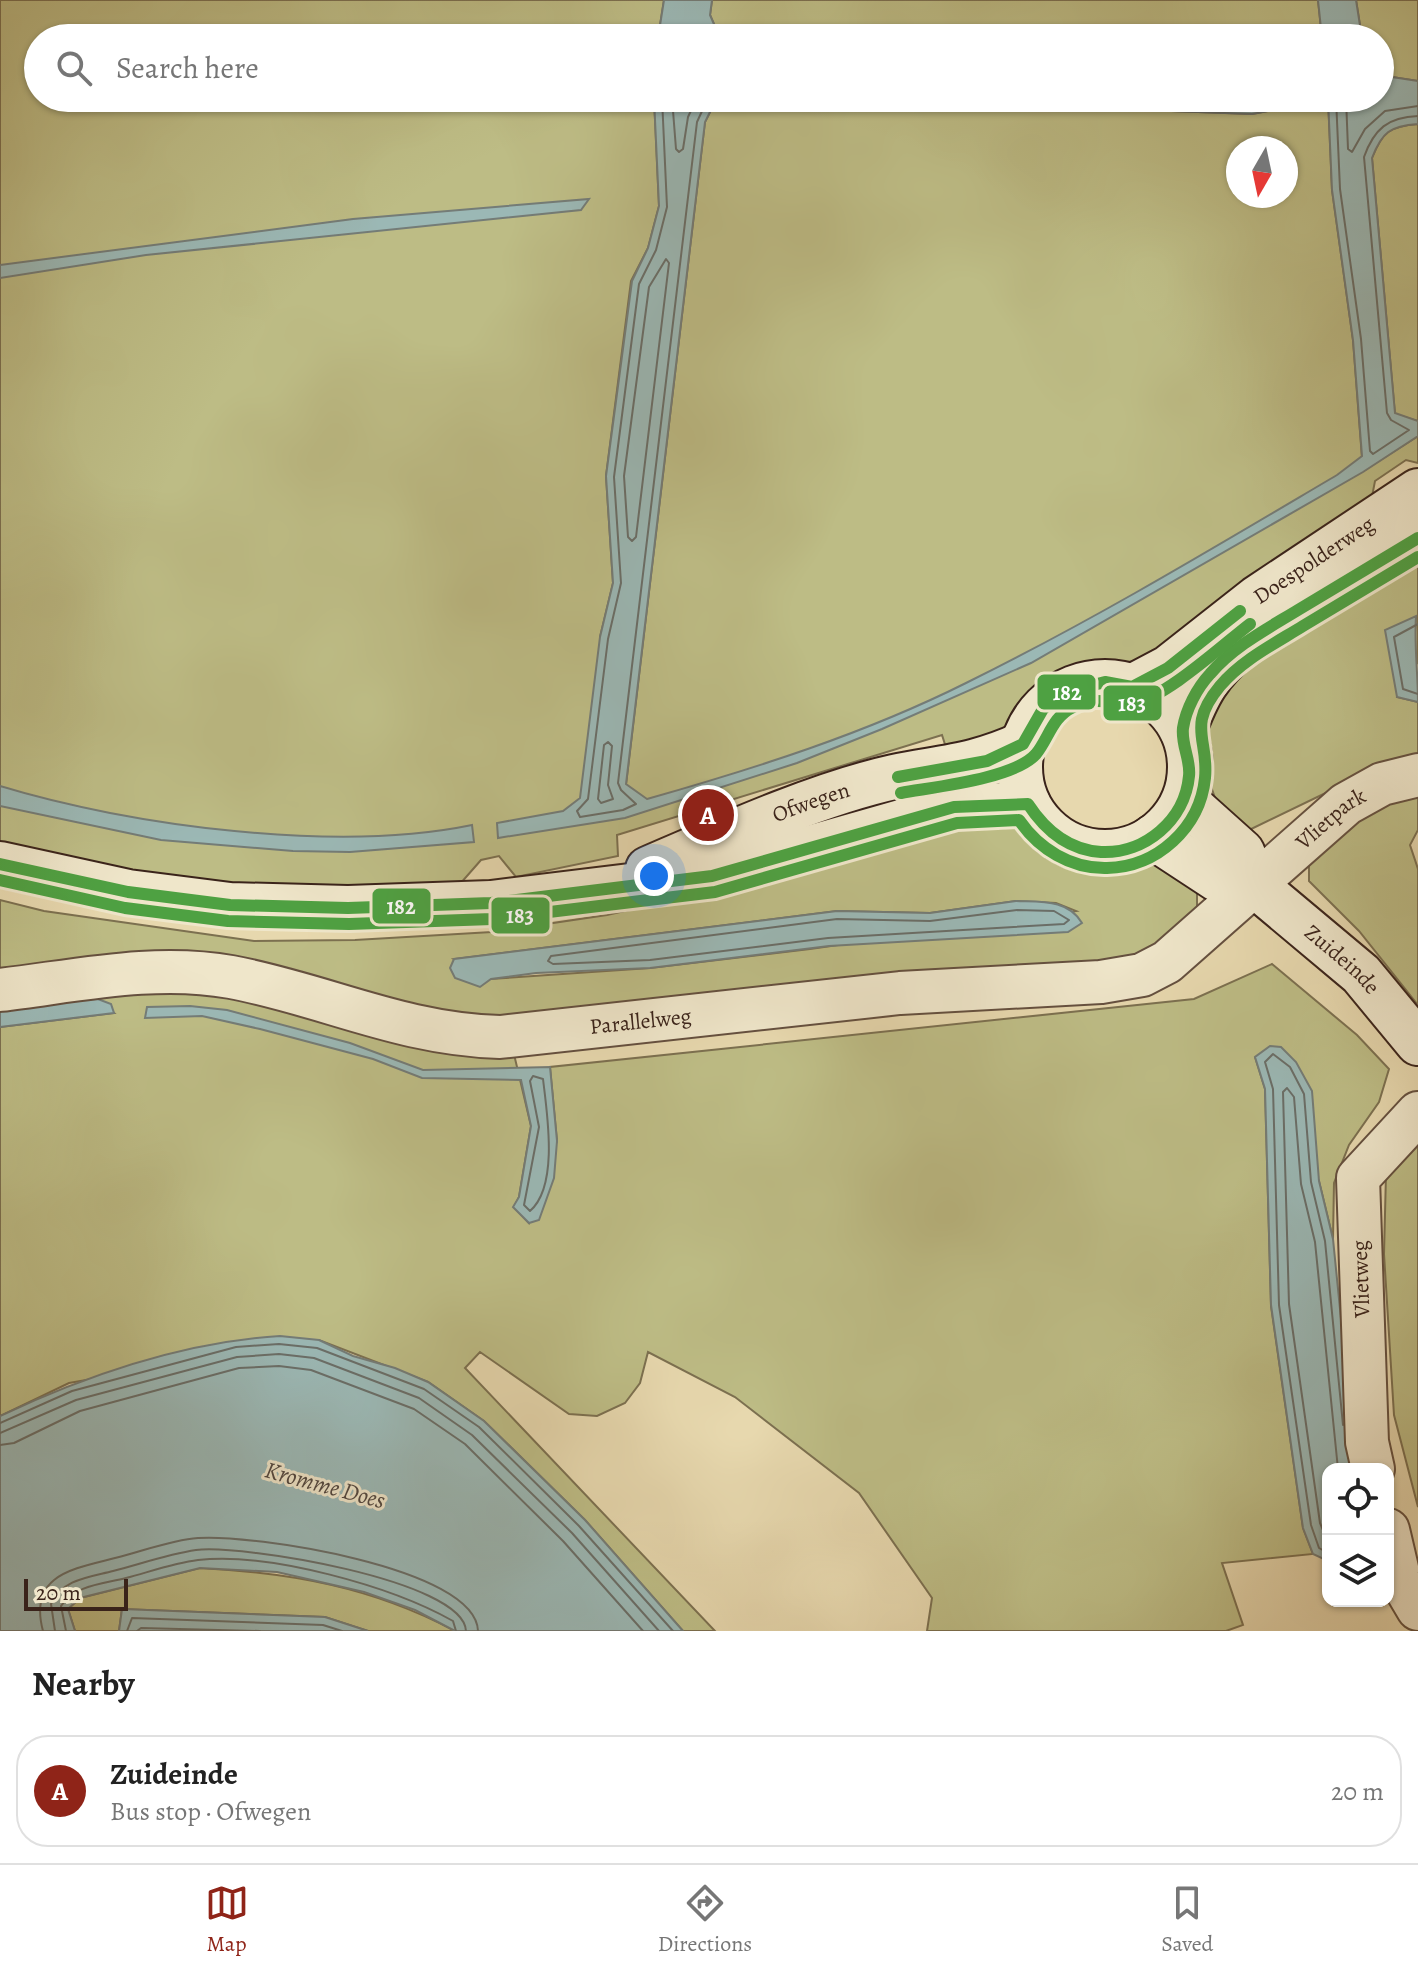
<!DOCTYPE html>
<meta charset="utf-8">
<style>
:root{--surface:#fff;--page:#f6f6f6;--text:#222;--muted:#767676;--line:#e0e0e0;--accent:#8f2418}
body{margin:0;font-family:Alegreya,serif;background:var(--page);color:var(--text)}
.controls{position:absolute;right:24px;bottom:24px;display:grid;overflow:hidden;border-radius:16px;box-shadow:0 2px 6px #0004}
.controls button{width:72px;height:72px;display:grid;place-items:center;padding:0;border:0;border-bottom:2px solid var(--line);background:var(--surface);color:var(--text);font:40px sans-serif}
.compass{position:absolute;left:1226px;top:136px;width:72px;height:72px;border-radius:50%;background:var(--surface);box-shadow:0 2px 6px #0004;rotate:189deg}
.scale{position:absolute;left:24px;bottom:20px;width:104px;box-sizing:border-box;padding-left:8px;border:4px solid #3a231a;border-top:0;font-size:22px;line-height:28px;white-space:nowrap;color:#3a231a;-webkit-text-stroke:6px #efe6ca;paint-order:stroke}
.you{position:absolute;left:654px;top:876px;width:28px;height:28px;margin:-20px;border:6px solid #fff;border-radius:50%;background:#1a73e8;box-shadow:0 0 0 12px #1a73e833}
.badge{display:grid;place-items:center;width:52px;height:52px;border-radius:50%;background:var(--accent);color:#fff;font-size:26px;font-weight:700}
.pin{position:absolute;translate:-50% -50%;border:4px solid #fff;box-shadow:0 2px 8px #0006}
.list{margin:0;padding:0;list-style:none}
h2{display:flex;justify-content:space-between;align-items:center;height:104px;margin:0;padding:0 32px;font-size:34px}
h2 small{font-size:26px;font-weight:400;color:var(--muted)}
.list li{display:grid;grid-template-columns:52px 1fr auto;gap:24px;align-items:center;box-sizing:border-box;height:112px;margin:0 16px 16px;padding:0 16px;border:2px solid var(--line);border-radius:32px}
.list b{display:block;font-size:30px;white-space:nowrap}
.list p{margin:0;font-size:26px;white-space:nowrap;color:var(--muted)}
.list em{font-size:26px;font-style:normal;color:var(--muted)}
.icon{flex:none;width:44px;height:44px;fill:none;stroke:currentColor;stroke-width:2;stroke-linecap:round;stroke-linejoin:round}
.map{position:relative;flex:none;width:1418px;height:1631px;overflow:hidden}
.search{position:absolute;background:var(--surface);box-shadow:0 2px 6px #0004;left:24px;right:24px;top:24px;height:88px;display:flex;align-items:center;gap:20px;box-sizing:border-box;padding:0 28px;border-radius:44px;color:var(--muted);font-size:30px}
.sheet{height:232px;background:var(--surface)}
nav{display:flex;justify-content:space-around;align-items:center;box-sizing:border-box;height:112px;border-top:2px solid var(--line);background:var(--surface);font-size:22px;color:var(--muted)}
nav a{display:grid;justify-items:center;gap:4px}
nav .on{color:var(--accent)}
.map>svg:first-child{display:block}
.green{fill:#bdbc85;stroke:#7c7050;stroke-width:2;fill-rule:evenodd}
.water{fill:#9bb8b5;stroke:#747c77;stroke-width:2}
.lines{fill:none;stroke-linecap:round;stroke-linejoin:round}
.shore{stroke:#6a6e68;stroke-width:2}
.street-casing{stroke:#65503f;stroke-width:46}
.secondary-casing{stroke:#3a231a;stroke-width:48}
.street{stroke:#efe6ca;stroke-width:42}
.secondary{stroke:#efe6ca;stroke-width:44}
.bus-1-casing{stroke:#efe6ca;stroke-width:18}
.bus-2-casing{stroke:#efe6ca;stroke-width:18}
.bus-1{stroke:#4ea142;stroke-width:12}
.bus-2{stroke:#4ea142;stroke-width:12}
.labels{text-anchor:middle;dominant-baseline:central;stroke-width:6;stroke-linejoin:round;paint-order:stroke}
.street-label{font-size:22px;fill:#3a231a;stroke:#efe6ca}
.water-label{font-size:24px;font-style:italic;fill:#524841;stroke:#efe6ca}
.line-badge{stroke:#efe6ca;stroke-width:3}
.badge-label{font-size:22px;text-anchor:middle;font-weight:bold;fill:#fff}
</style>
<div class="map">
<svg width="1418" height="1631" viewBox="0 0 1418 1631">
<rect width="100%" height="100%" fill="#e7d8ae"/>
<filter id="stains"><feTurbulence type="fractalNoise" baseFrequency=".0025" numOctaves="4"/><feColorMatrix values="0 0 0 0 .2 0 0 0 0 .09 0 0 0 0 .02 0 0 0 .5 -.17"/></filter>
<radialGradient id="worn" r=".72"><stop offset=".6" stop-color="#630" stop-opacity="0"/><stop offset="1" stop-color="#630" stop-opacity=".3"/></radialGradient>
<path class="green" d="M0,0H664L658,38H38V98H654L659,206L648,248L631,281L606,476L613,583L600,637L626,785L705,122L717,98H815L1252,114L1284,108V98H1328L1332,190L1353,340L1363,471L1418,436V463L1406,460L1375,481L1369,512L1140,661L1080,665L1041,685L1004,729L949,757L942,735L617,835L618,856L516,877L499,856L481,860L460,884L238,887L92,868L0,848ZM1238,148H1286V196H1238Z
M712,0H1318L1322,38H720L710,15Z
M1356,0H1418V81L1392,77L1380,68V38H1362Z
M1418,124V421L1395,414L1372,158C1382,132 1390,126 1418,124Z
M1418,554V664L1414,649L1416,616L1397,697L1418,702V765L1338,787L1245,832L1220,812L1202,761L1198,728L1234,667Z
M1418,794V830L1410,845L1418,869V1005L1359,931L1309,881V861L1317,848L1388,802Z
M967,816L1019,822C1073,879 1097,856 1164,862L1197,891V918L1121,968L529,1020L0,970V900L44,911L254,941L355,940L492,932L607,915L775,877ZM1016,901L1056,903L1076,911L810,949L650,968L490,979L454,959L837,911L930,913Z
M1272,964L1357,1035L1389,1069L1379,1102L1349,1145L1334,1183L1333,1239L1319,1181L1255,1057L1265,1089L1271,1306L1303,1528L1313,1554L1222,1563L1243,1625L1226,1631H927L932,1598L859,1493L735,1397L648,1352L640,1383L625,1403L597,1416L569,1414L480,1352L465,1368L715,1631H683L585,1520L484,1421L428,1382L319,1340L69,1383L0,1416V1027L114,1013L90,996L168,982L513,1050L531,1126L519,1197L514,1207L529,1223L557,1141L550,1067L1194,999Z
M1418,1142V1507L1394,1415L1384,1254L1386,1174Z
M200,1568C292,1573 372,1587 455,1631H368L325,1617L122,1609L119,1631H75L68,1609L80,1598Z"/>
<path class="water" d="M664,0H712L710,15L720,38H658Z
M1318,0H1356L1362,38H1322Z
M1380,68L1392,77L1418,81V124C1390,126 1382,132 1372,158L1395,413L1418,421V436L1363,472L1031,663L882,729L797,763L625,818L498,838L497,823L563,811L580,798L600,637L613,583L606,476L632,281L648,248L659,206L654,98H717L705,122L626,784L647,799C756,768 864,734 966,683C1094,620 1215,547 1337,475L1362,456L1353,340L1332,190L1328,98H1380Z
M815,98H1284V108L1252,114Z
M589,199L581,210L146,255L0,278V265L353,219Z
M1416,616C1414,645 1418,673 1418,702L1397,697L1385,630Z
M0,786C131,826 337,853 472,825L474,842L350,852L293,851L161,840L0,806Z
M1016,901C1041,902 1068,899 1082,923L1068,932L829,946L650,968L536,973L491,979L480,987L455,978L450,968L454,959L837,911L930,913Z
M90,996L111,1004L114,1013L0,1027V1008Z
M190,1006L227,1010L350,1043L423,1070L550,1067L557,1141L554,1178L539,1220L529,1223L513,1207L519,1197L531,1126L521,1080L422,1078L373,1059L260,1029L202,1016L145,1018L147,1007Z
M1270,1046L1281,1047L1296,1062L1312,1091L1319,1181L1333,1239L1356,1469H1328V1561L1313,1554L1303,1528L1271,1305L1265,1089L1255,1057Z
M280,1336L319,1340L353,1356L395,1368L428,1382L484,1421L585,1520L683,1631H455L415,1610L364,1592L277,1572L200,1568L80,1598L68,1609L75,1631H0V1416C87,1375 183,1342 280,1336Z
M122,1609L325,1617L368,1631H119Z"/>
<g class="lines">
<path class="shore" d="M662,98L667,207L656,250L639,284L614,477L621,583L608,639L588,799L577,811L580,817L623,810L636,804L621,790L618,783L697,122L708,98
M672,98L676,149L679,152L683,149L688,117L697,98
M1015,98L1251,106L1276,98
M1336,98L1340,189L1361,339L1370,451L1373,454L1409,430L1391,420L1387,413L1364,157C1374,129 1388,117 1418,116
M1346,98L1348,149L1352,152L1365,129L1385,111L1418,106
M666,259L669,263L636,537L632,541L628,537L624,476L649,287Z
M1418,624L1394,637L1403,689L1418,694
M608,742L612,746L608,785L613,799L601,803L598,799L604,745Z
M1017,910L1054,911L1069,920L1064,924L828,938L650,960L553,964L548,961L551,956L837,919L930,921Z
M533,1076L543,1079C547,1113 559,1186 530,1211L524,1205L539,1127L530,1081Z
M0,1423L72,1391L236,1347L279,1344L317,1348L424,1389L479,1427L579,1526L673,1631
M0,1433L76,1400L237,1357L279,1354L314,1358L419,1398L472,1435L572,1533L659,1631
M0,1445L14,1443L80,1411L239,1368L279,1366L311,1370L414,1409L465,1444L563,1541L643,1631
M1328,1542L1320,1523L1289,1304L1283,1092L1287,1088L1294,1097L1301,1184L1315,1242L1338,1469
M1328,1553L1319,1548L1311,1525L1279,1305L1273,1089L1265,1062L1273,1054L1290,1067L1304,1094L1311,1182L1325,1241L1343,1425
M43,1631C28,1575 72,1569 115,1558C141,1552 170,1540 198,1538C250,1534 476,1567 478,1631
M55,1631L51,1604C62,1579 90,1577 113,1571C140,1564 169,1554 196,1550C240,1544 464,1580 466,1631
M66,1631L61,1606C75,1585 103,1584 126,1578C149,1572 174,1563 198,1560C269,1552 391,1586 453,1621L456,1631
M127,1631L132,1618L323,1625L342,1631
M137,1631L141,1628L260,1631"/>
<defs>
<g id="street">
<path id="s1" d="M0,990C76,981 155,963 231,977C326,995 400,1034 500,1037L900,993L1101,982L1142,975L1167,962L1346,804L1382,784L1418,775"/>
<path d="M1373,1469L1367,1442L1358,1178L1418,1113"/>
<path d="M1388,1530L1399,1577L1418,1609"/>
</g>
<g id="secondary">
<circle cx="1105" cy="767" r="85"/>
<path id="s2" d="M1132,687L1168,668L1257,598L1418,491"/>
<path d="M1183,732C1198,692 1208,674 1241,645L1418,538"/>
<path id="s3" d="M1184,800L1242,852L1256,886L1361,974L1418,1043"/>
<path d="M1153,837L1217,879L1256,886"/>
<path d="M0,864L128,892L230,905L348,908L491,903L712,876L954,807L1028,804"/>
<path id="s4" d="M648,869C722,837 817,794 894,777C943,767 976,766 1023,744"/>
</g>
</defs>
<use href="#street" class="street-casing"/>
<use href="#secondary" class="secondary-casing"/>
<use href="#street" class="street"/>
<use href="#secondary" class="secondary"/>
<defs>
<path id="bus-1" d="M898,777L987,761L1023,744L1043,709L1066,692L1105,682L1132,687L1168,668L1240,611
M0,864L128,892L230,905L348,908L491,903L712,876L954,807L1028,804C1045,830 1069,850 1101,852C1145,854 1185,820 1189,776C1191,760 1181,745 1183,728C1186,709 1197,688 1210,674C1234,646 1267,629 1298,610C1338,586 1378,562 1418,538"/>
<path id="bus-2" d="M901,793C933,787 1014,779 1036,754C1049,738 1052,717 1073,707C1098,695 1111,705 1133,703C1163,700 1225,643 1250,624
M0,880L125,908L228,921L349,924L492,919L715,892L957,823L1019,820C1039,849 1071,869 1107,868C1157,867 1200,828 1205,778C1209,739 1186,727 1220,686C1242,660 1274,644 1303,626C1342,603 1380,580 1418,557"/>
</defs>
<use href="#bus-1" class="bus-1-casing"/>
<use href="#bus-2" class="bus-2-casing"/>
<use href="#bus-1" class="bus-1"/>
<use href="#bus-2" class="bus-2"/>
</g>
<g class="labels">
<g class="street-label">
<text stroke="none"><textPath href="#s2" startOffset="222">Doespolderweg</textPath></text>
<text stroke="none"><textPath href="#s4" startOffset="176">Ofwegen</textPath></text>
<text stroke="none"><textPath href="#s1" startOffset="1400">Vlietpark</textPath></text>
<text stroke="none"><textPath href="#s3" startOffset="228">Zuideinde</textPath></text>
<text stroke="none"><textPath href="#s1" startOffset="650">Parallelweg</textPath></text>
<text transform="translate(1361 1279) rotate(-92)">Vlietweg</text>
</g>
<g class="water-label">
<text transform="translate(325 1485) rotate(15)">Kromme Does</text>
</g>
</g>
<g class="line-badge">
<rect x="1036" y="673" width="61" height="38" rx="8" fill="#4ea142"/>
<rect x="1102" y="684" width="61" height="38" rx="8" fill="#4ea142"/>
<rect x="371" y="887" width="61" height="38" rx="8" fill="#4ea142"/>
<rect x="490" y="896" width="61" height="39" rx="8" fill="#4ea142"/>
</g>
<g class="badge-label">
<text x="1067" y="700">182</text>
<text x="1132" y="711">183</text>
<text x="401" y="914">182</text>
<text x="520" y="923">183</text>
</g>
<rect width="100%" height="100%" filter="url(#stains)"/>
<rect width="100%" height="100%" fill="url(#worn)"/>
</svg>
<div class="controls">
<button><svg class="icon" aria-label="locate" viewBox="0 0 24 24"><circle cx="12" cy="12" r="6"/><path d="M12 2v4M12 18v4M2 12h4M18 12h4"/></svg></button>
<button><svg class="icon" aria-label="layers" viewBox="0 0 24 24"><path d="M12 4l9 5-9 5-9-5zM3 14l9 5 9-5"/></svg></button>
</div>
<svg class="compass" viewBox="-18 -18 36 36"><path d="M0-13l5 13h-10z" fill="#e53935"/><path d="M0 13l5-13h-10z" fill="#767676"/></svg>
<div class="scale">20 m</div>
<div class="you"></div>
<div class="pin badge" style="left:708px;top:815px">A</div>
<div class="search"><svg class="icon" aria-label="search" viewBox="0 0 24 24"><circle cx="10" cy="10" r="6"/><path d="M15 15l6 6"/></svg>Search here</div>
</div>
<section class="sheet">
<h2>Nearby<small></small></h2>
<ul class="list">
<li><span class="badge">A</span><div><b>Zuideinde</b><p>Bus stop · Ofwegen</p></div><em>20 m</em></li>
</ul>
</section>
<nav>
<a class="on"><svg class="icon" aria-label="map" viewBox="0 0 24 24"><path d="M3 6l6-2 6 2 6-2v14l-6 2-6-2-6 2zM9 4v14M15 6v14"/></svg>Map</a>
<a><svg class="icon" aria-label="directions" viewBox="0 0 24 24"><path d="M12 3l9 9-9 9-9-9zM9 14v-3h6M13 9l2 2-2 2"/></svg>Directions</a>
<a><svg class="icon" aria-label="saved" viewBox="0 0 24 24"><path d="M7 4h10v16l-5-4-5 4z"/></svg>Saved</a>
</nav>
